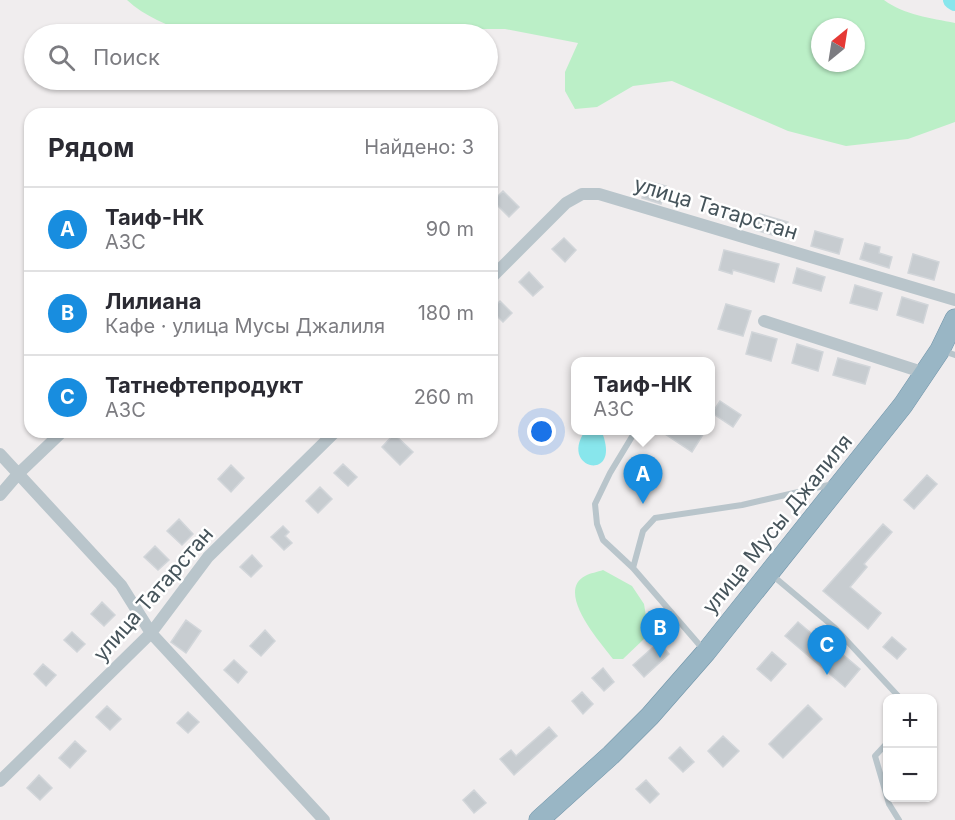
<!DOCTYPE html>
<html lang="ru">
<meta charset="utf-8">
<style>
:root{--surface:#fff;--page:#f2f2f3;--text:#2b2b33;--muted:#7c7c81;--line:#e1e1e2;--accent:#188ddf}
body{margin:0;font-family:Inter,sans-serif;background:var(--page);color:var(--text)}
.controls{position:absolute;right:18px;bottom:18px;display:grid;overflow:hidden;border-radius:12px;box-shadow:0 2px 4px #0004}
.controls button{width:54px;height:54px;display:grid;place-items:center;padding:0;border:0;border-bottom:2px solid var(--line);background:var(--surface);color:var(--text);font:30px sans-serif}
.compass{position:absolute;left:811px;top:18px;width:54px;height:54px;border-radius:50%;background:var(--surface);box-shadow:0 2px 4px #0004;rotate:30deg}
.you{position:absolute;left:542px;top:432px;width:21px;height:21px;margin:-15px;border:4px solid #fff;border-radius:50%;background:#1a73e8;box-shadow:0 0 0 9px #1a73e833}
.badge{display:grid;place-items:center;width:39px;height:39px;border-radius:50%;background:var(--accent);color:#fff;font-size:20px;font-weight:700}
.pin{position:absolute;translate:-50% -50px;filter:drop-shadow(0 2px 3px #0008)}
.pin::after{content:'';position:absolute;top:32px;width:21px;height:18px;background:inherit;clip-path:polygon(0 0,100% 0,50% 100%)}
.popup{position:absolute;left:571px;top:357px;width:144px;height:78px;box-sizing:border-box;display:grid;place-content:center;border-radius:12px;background:var(--surface);filter:drop-shadow(0 2px 4px #0005);font-size:20px;white-space:nowrap;color:var(--muted)}
.popup b{font-size:22px;color:var(--text)}
.popup::after{content:'';position:absolute;left:50%;top:100%;margin-left:-12px;border:12px solid transparent;border-top-color:var(--surface)}
.list{margin:0;padding:0;list-style:none}
h2{display:flex;justify-content:space-between;align-items:center;height:78px;margin:0;padding:0 24px;font-size:26px}
h2 small{font-size:20px;font-weight:400;color:var(--muted)}
.list li{display:grid;grid-template-columns:39px 1fr auto;gap:18px;align-items:center;box-sizing:border-box;height:84px;padding:0 24px;border-top:2px solid var(--line)}
.list b{display:block;font-size:22px;white-space:nowrap}
.list p{margin:0;font-size:20px;white-space:nowrap;color:var(--muted)}
.list em{font-size:20px;font-style:normal;color:var(--muted)}
.icon{flex:none;width:33px;height:33px;fill:none;stroke:currentColor;stroke-width:2;stroke-linecap:round;stroke-linejoin:round}
.map{position:relative;flex:none;width:955px;height:820px;overflow:hidden}
.search{position:absolute;background:var(--surface);box-shadow:0 2px 4px #0004;left:24px;top:24px;width:474px;height:66px;display:flex;align-items:center;gap:15px;box-sizing:border-box;padding:0 21px;border-radius:33px;color:var(--muted);font-size:22px}
.panel{position:absolute;background:var(--surface);box-shadow:0 2px 4px #0004;left:24px;top:108px;width:474px;height:330px;border-radius:18px}
.map>svg:first-child{display:block}
.green{fill:#bbefc7;fill-rule:evenodd}
.water{fill:#88e6ec}
.lines{fill:none;stroke-linecap:round;stroke-linejoin:round}
.river{stroke:#88e6ec;stroke-width:18}
.building{fill:#c7ccd0;stroke:#d1d5d9;stroke-width:1.5}
.trunk-casing{stroke:#7094a9;stroke-width:21}
.service{stroke:#b9c5cb;stroke-width:6}
.minor{stroke:#b9c5cb;stroke-width:12}
.trunk{stroke:#99b6c5;stroke-width:20}
.labels{text-anchor:middle;dominant-baseline:central;stroke-width:5;stroke-linejoin:round;paint-order:stroke}
.street-label{font-size:21px;fill:#46545b;stroke:#fff}
</style>
<div class="map">
<svg width="955" height="820" viewBox="0 0 955 820">
<rect width="100%" height="100%" fill="#f0edee"/>
<path class="green" d="M127,0H884C904,15 931,18 955,23V122L908,139L846,146L788,131L672,81L633,86L597,107L575,109L565,91V72L578,43L505,29H484L449,34H190C168,25 145,17 127,0ZM820,27H856V63H820Z
M603,570L632,586L644,604L648,628L645,638L623,659H613C601,643 555,592 585,576C590,573 598,572 603,570Z"/>
<path class="water" d="M585,431C598,430 602,427 605,442C614,481 560,467 585,431Z"/>
<g class="lines">
<path class="river" d="M952,0L955,2"/>
</g>
<path class="building" d="M646,181L666,186L661,204L642,198Z
M503,191L519,207L509,217L493,201Z
M760,214L788,222L783,238L755,230Z
M815,231L843,239L839,254L811,246Z
M564,238L576,250L565,262L552,249Z
M865,243L880,247L879,253L892,257L889,268L860,259Z
M724,250L779,264L774,282L733,270L732,274L719,270Z
M913,254L939,262L934,280L908,273Z
M797,268L825,277L821,291L793,283Z
M529,272L543,287L533,296L519,282Z
M855,285L882,293L877,310L850,303Z
M902,297L928,305L923,323L897,315Z
M500,301L512,313L503,322L492,311V309Z
M726,304L751,311L743,336L718,329Z
M752,332L777,339L771,361L746,354Z
M797,344L823,352L818,371L792,363Z
M838,358L870,367L865,384L833,375Z
M720,401L741,415L733,427L712,413Z
M659,430H700L704,433L692,452Z
M394,434L413,452L400,465L382,447Z
M343,464L357,477L348,486L334,473Z
M231,465L244,478L231,492L218,479Z
M927,475L937,484L914,509L904,500Z
M320,487L332,499L318,513L306,501Z
M179,519L193,534L182,545L167,531Z
M883,524L892,532L864,564L867,567L850,587L881,613L868,629L823,591Z
M283,526L289,532L285,536L292,543L284,550L271,537Z
M155,546L169,560L158,570L144,557Z
M252,555L262,566L251,577L240,567Z
M102,602L115,615L104,626L91,614Z
M186,620L201,631L186,653L171,642Z
M798,622L818,639L821,636L860,669L845,687L785,636Z
M265,630L275,641L261,656L250,646Z
M72,632L85,644L77,652L64,640Z
M892,637L906,649L897,659L883,647Z
M659,642L669,654L644,677L633,665Z
M772,652L786,664L771,681L757,669Z
M234,660L247,672L238,683L224,670Z
M43,664L56,675L46,686L34,674Z
M603,668L614,682L604,691L592,678Z
M582,692L593,704L583,714L572,701Z
M808,705L822,719L783,758L769,744Z
M107,706L121,719L110,730L96,717Z
M188,712L199,722L188,733L177,723Z
M549,727L557,736L514,775L500,759L511,750L516,756Z
M723,736L739,751L723,767L708,751Z
M75,741L86,751L70,768L59,758Z
M680,747L694,762L683,772L669,758Z
M39,775L52,788L40,800L27,788Z
M646,780L659,794L650,803L636,789Z
M474,790L486,803L474,813L463,800Z"/>
<g class="lines">
<defs>
<path id="trunk" d="M539,820L611,755L650,716L706,652L903,405L940,350L955,319"/>
</defs>
<use href="#trunk" class="trunk-casing"/>
<path class="service" d="M943,351L955,355
M633,568L603,540L597,524L595,504L610,473L636,430
M772,575L835,628L900,698
M703,649L633,568L643,531L655,518L742,505L833,484
M888,742L875,756L889,804L899,820"/>
<path class="minor" d="M492,277L566,203L582,194H599L955,300
M764,321L925,373
M0,454L121,585L151,633L324,820
M0,495L18,474L62,432
M0,781L151,633L208,557L335,432"/>
<use href="#trunk" class="trunk"/>
</g>
<g class="labels">
<g class="street-label">
<text transform="translate(716 208) rotate(17)">улица Татарстан</text>
<text transform="translate(777 524) rotate(-51)">улица Мусы Джалиля</text>
<text transform="translate(153 594) rotate(-49)">улица Татарстан</text>
</g>
</g>
</svg>
<div class="controls">
<button>+</button>
<button>−</button>
</div>
<svg class="compass" viewBox="-18 -18 36 36"><path d="M0-13l5 13h-10z" fill="#e53935"/><path d="M0 13l5-13h-10z" fill="#7c7c81"/></svg>
<div class="you"></div>
<div class="pin badge" style="left:643px;top:504px">A</div>
<div class="popup"><b>Таиф-НК</b>АЗС</div>
<div class="pin badge" style="left:660px;top:658px">B</div>
<div class="pin badge" style="left:827px;top:675px">C</div>
<div class="search"><svg class="icon" aria-label="search" viewBox="0 0 24 24"><circle cx="10" cy="10" r="6"/><path d="M15 15l6 6"/></svg>Поиск</div>
<section class="panel">
<h2>Рядом<small>Найдено: 3</small></h2>
<ul class="list">
<li><span class="badge">A</span><div><b>Таиф-НК</b><p>АЗС</p></div><em>90 m</em></li>
<li><span class="badge">B</span><div><b>Лилиана</b><p>Кафе · улица Мусы Джалиля</p></div><em>180 m</em></li>
<li><span class="badge">C</span><div><b>Татнефтепродукт</b><p>АЗС</p></div><em>260 m</em></li>
</ul>
</section>
</div>
